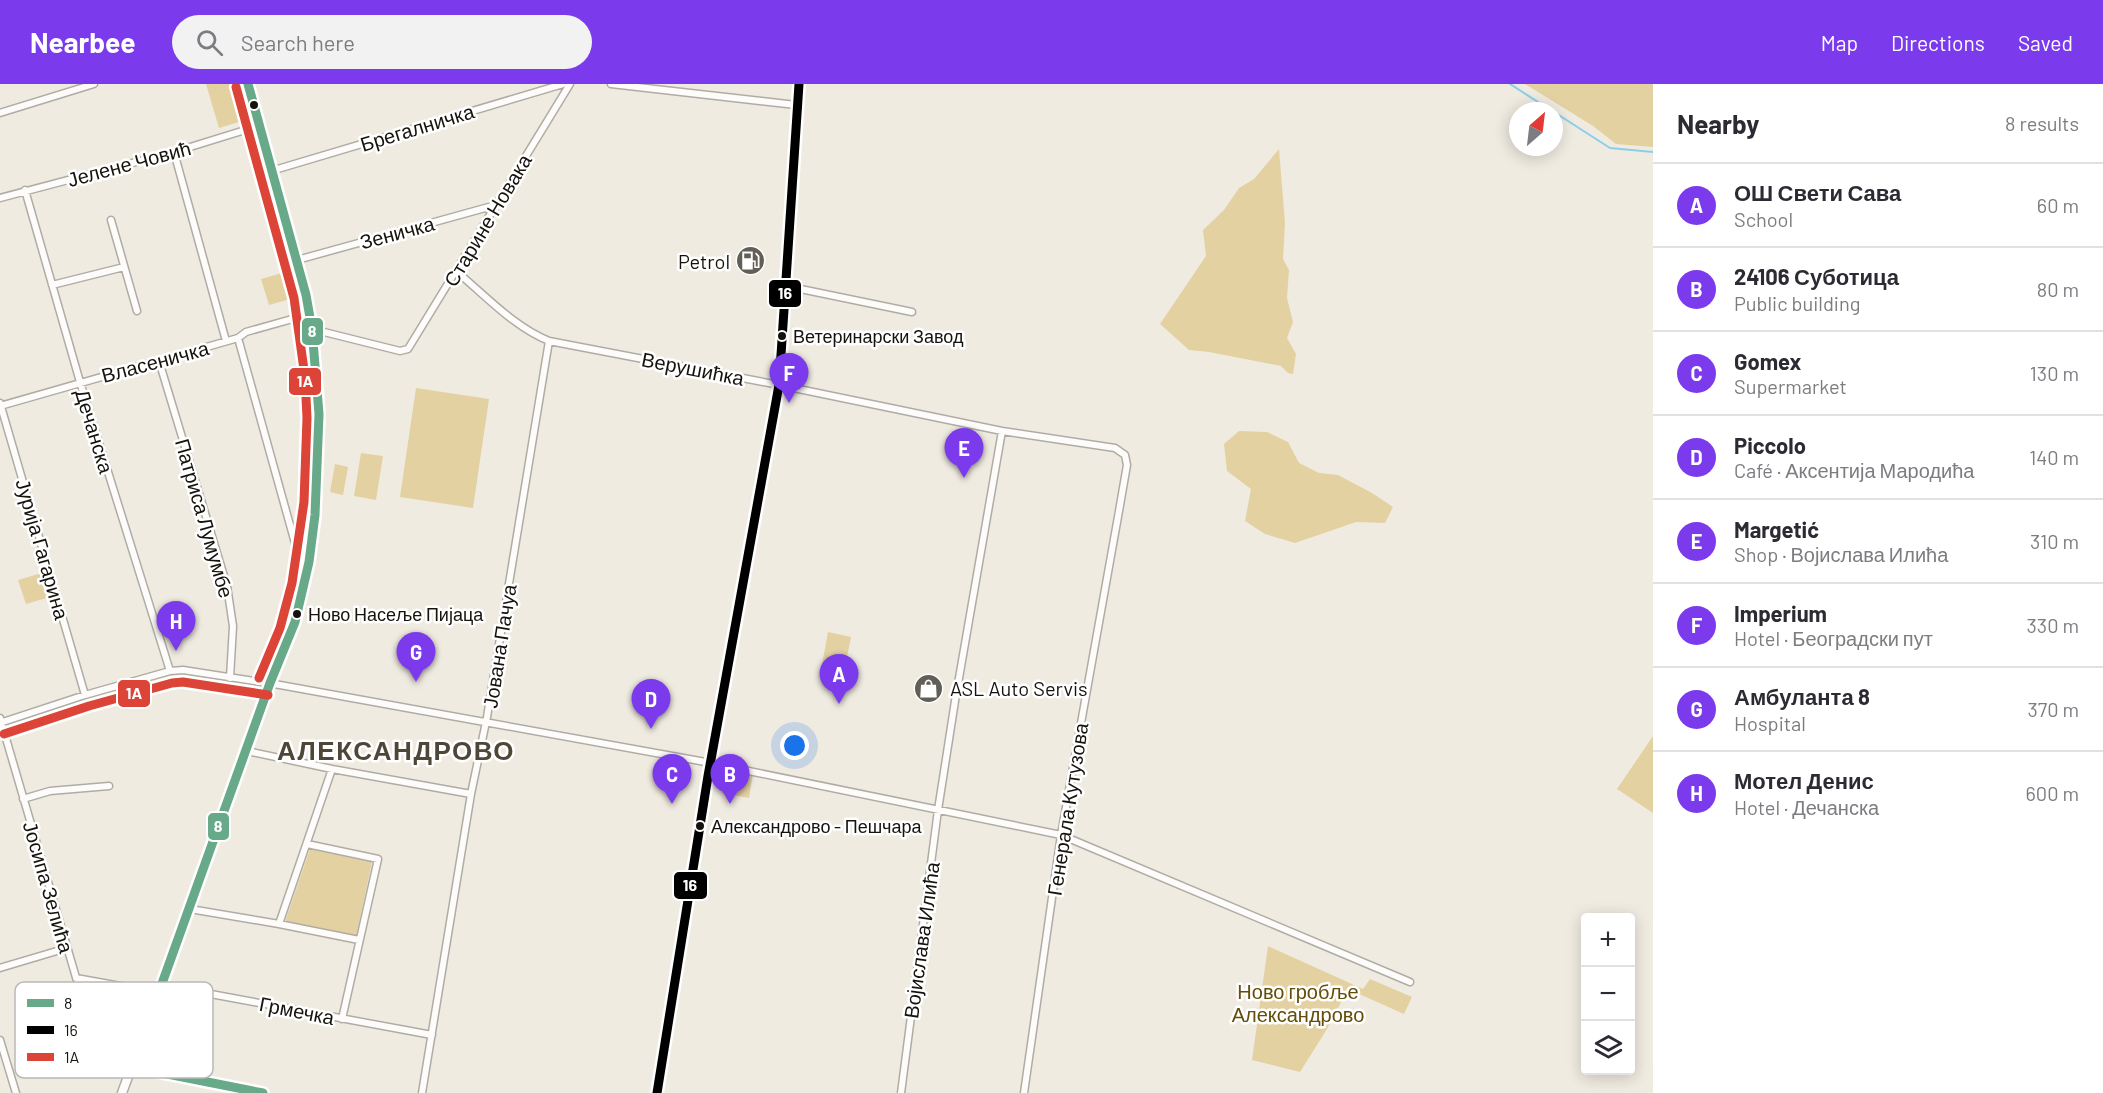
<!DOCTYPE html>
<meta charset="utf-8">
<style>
:root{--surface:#fff;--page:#f2f2f3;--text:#2b2b33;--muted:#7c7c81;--line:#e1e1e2;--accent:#7c3aed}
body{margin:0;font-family:Barlow,sans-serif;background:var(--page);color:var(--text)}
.controls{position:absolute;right:18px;bottom:18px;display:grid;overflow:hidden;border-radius:6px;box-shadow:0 3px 15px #0003}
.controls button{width:54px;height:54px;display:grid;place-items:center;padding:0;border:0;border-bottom:2px solid var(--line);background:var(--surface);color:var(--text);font:30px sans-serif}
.compass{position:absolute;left:1509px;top:18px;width:54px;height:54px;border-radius:50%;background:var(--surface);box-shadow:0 3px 15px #0003;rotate:28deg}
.you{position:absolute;left:795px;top:662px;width:21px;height:21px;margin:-15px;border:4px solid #fff;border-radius:50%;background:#1a73e8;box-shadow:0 0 0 9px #1a73e833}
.badge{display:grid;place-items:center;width:39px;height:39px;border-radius:50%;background:var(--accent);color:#fff;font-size:20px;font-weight:700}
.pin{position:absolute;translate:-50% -50px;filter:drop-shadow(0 2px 3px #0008)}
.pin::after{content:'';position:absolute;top:32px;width:21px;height:18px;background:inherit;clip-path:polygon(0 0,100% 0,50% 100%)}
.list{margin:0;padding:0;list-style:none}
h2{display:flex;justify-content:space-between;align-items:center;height:78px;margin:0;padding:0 24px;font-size:26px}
h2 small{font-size:20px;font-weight:400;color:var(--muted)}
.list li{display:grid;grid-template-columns:39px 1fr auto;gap:18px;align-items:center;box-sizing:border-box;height:84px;padding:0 24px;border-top:2px solid var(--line)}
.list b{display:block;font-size:22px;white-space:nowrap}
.list p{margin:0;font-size:20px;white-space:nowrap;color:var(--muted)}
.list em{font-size:20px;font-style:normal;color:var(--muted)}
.icon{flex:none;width:33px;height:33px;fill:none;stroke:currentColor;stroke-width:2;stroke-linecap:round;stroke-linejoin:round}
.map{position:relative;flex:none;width:1653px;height:1009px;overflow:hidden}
header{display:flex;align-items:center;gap:36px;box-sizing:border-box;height:84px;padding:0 30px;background:var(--accent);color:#fff}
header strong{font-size:28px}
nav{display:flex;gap:33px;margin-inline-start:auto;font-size:21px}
.search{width:420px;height:54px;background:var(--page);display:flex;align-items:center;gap:15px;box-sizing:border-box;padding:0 21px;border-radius:33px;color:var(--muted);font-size:22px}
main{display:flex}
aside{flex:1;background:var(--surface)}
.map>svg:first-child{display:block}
.green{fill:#e3d1a2}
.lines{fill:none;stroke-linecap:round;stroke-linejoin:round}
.stream{stroke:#8aceea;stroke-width:2}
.street-casing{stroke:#b0aca4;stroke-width:9}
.secondary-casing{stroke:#b0aca4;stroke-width:11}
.street{stroke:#fdfcfa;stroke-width:6}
.secondary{stroke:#fdfcfa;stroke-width:8}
.bus-1-casing{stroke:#fff;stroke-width:14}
.bus-2-casing{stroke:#fff;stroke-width:14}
.bus-3-casing{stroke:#fff;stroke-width:14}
.bus-1{stroke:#68a98a;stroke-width:9}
.bus-2{stroke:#000;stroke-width:9}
.bus-3{stroke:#db4436;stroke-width:9}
.bus-dot{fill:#16130d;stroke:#fff;stroke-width:2}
.labels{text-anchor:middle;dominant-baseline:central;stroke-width:5;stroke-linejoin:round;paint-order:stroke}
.bus-label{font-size:18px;fill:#16130d;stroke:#fff;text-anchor:start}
.street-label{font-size:20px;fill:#16130d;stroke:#fff}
.poi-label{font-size:20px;fill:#16130d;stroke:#fff;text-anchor:end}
.park-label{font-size:20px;fill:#634d07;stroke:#fff}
.district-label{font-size:26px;font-weight:bold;letter-spacing:1.5px;fill:#4e4738;stroke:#fff}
.key{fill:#fff;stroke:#b9b8b6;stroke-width:1.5}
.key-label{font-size:16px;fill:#16130d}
.line-badge{stroke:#fff;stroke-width:2}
.badge-label{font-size:16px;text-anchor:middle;font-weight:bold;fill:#fff}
</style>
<header>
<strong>Nearbee</strong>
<div class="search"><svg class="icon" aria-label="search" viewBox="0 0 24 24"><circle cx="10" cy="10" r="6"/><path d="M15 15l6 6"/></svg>Search here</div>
<nav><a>Map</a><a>Directions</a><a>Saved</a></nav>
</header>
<main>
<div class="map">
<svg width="1653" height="1009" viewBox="0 0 1653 1009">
<rect width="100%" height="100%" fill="#f0ebe1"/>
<path class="green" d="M206,0H239L249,35L219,44Z
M1525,0H1653V63L1616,60L1593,42Z
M1279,65L1285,139L1283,175L1289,186L1287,214L1293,238L1287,254L1296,270L1293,290L1288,289L1281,282L1209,268L1189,266L1160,240L1206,172L1203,146L1224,126L1239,104L1254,95Z
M282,189L290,215L269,221L261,195Z
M416,304L489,315L473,424L400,413Z
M1239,347L1267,348L1288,358L1299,379L1319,389L1338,391L1372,409L1393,423L1385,439L1356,438L1295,459L1265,450L1245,437L1251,405L1227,387L1224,360Z
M361,369L383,372L376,416L354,412Z
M335,380L348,383L343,411L330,408Z
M42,489L50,513L26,520L18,496Z
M828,548L851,553L846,578L850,579L847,596L820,591Z
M1653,652V729L1617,705Z
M726,685L753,689L749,714L722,709Z
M310,765L372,778L356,853L285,838Z
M1268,862L1363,905L1370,895L1412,913L1404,930L1348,905L1327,945L1300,988L1252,976Z"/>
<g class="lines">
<path class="stream" d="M1510,0L1552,27
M1554,28L1610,64L1653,68"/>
<defs>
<path id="street" d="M611,0L796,21
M0,29L94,0
M174,68L226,257
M271,87L563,0
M25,106L80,298L170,587
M0,114L174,68L258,42
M111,136L137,227
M297,176L496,121
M457,188C486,212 514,243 549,257L784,302L1002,347L1115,364L1125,371L1127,381L1119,427L1061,751L1024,1009
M52,201L124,183
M786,202L912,228
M312,245L400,267L408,265L570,0
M238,254L300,477L309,478
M159,277L227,502L233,542L230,594
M0,319L85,611
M0,322L238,254L246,248L310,230
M0,634L99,972L132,983L263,1009
M0,639L85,611L170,587L183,586L280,601L700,677L1061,751L1410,898
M247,667L332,685L471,710
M23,715L50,707L109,702
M307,760L378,775L342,935
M190,825L279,840L359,856
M279,840L332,685
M0,884L67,864
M76,894L159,909
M162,901L432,951
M0,956L16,1009
M422,1009L471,710L487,633L549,257
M901,1009L938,726L955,617L1002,347"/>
<path id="secondary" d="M122,1009L190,825L270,599L295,538L309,478L315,431L319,330L310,230L297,176L248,0
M657,1009L708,692L779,301L799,0"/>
</defs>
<use href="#street" class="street-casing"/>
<use href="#secondary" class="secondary-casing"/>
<use href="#street" class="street"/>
<use href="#secondary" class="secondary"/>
<defs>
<path id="bus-1" d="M132,983L270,599L295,538L309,478L315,431L319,330L312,245L306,211L248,0
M132,983L263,1009"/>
<path id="bus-2" d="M657,1009L708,692L779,301L799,0"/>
<path id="bus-3" d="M236,3L294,214L305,293L307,334L304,418L292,499L280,544L259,594
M4,650L89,622L172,599L183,598L268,611"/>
</defs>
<use href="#bus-1" class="bus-1-casing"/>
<use href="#bus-2" class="bus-2-casing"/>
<use href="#bus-3" class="bus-3-casing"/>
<use href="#bus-1" class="bus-1"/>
<use href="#bus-2" class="bus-2"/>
<use href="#bus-3" class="bus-3"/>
</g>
<defs>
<symbol id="fuel-disc" viewBox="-11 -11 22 22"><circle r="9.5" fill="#625f57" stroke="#fff"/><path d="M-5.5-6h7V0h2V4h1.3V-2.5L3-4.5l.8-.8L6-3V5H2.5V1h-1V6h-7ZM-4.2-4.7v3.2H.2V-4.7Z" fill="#fff"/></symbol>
<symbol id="shop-disc" viewBox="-11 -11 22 22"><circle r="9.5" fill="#625f57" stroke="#fff"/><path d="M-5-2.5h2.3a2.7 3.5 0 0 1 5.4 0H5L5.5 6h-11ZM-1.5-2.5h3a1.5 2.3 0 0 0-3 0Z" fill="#fff"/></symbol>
</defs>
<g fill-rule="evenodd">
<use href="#fuel-disc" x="734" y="160" width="33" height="33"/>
<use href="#shop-disc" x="912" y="588" width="33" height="33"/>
</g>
<g class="bus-dot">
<circle cx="254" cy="21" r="5"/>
<circle cx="782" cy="252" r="5"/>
<circle cx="297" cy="530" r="5"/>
<circle cx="700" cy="742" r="5"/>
</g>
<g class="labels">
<g class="bus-label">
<text x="793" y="252">Ветеринарски Завод</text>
<text x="308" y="530">Ново Насеље Пијаца</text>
<text x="711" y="742">Александрово - Пешчара</text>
</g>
<g class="street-label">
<text transform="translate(417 43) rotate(-17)">Брегалничка</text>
<text transform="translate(129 79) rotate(-15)">Јелене Човић</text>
<text transform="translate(487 136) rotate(-59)">Старине Новака</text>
<text transform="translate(397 148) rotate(-15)">Зеничка</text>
<text transform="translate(155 277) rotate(-15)">Власеничка</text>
<text transform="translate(693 284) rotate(11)">Верушићка</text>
<text transform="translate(95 347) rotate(73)">Дечанска</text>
<text transform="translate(205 434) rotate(74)">Патриса Лумумбе</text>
<text transform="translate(43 465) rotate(74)">Јурија Гагарина</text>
<text transform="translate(499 562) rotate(-81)">Јована Пачуа</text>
<text transform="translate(1067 725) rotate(-81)">Генерала Кутузова</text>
<text transform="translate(49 803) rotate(74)">Јосипа Зелића</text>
<text transform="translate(921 856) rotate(-82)">Војислава Илића</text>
<text transform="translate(297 926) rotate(11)">Грмечка</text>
</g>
<g class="poi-label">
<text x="730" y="177">Petrol</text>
<text x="950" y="604" text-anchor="start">ASL Auto Servis</text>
</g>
<g class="park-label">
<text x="1298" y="907">Ново гробље<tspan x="1298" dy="23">Александрово</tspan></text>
</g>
<g class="district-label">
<text x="396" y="665">АЛЕКСАНДРОВО</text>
</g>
</g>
<rect x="15" y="898" width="198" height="96" rx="9" class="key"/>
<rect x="27" y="915" width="27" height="8" fill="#68a98a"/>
<rect x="27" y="942" width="27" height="8" fill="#000"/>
<rect x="27" y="969" width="27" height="8" fill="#db4436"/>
<g class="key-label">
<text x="64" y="925">8</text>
<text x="64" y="952">16</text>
<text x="64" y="979">1A</text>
</g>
<g class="line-badge">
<rect x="768" y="195" width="34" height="29" rx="6" fill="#000"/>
<rect x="301" y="233" width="23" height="29" rx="6" fill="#68a98a"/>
<rect x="288" y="283" width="34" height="29" rx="6" fill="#db4436"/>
<rect x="117" y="595" width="34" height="29" rx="6" fill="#db4436"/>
<rect x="207" y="728" width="23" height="29" rx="6" fill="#68a98a"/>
<rect x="673" y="787" width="35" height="29" rx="6" fill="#000"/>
</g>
<g class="badge-label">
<text x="785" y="215">16</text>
<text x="312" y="253">8</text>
<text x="305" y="303">1A</text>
<text x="134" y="615">1A</text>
<text x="218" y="748">8</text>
<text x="690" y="807">16</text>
</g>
</svg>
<div class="controls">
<button>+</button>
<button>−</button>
<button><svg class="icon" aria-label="layers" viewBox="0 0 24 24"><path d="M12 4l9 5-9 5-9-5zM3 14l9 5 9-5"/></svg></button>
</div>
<svg class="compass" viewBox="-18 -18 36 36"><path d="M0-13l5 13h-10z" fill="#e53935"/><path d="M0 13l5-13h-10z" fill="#7c7c81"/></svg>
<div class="you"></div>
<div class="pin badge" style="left:839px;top:620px">A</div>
<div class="pin badge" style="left:730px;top:720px">B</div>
<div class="pin badge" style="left:672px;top:720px">C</div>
<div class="pin badge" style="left:651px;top:645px">D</div>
<div class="pin badge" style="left:964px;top:394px">E</div>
<div class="pin badge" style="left:789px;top:319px">F</div>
<div class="pin badge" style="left:416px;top:598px">G</div>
<div class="pin badge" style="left:176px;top:567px">H</div>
</div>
<aside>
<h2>Nearby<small>8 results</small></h2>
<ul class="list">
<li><span class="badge">A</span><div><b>ОШ Свети Сава</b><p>School</p></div><em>60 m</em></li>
<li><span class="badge">B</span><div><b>24106 Суботица</b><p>Public building</p></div><em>80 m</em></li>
<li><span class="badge">C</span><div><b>Gomex</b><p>Supermarket</p></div><em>130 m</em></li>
<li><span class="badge">D</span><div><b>Piccolo</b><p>Café · Аксентија Мародића</p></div><em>140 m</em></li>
<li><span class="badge">E</span><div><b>Margetić</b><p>Shop · Војислава Илића</p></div><em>310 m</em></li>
<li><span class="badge">F</span><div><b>Imperium</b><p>Hotel · Београдски пут</p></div><em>330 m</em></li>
<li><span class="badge">G</span><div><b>Амбуланта 8</b><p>Hospital</p></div><em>370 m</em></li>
<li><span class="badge">H</span><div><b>Мотел Денис</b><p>Hotel · Дечанска</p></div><em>600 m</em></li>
</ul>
</aside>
</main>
